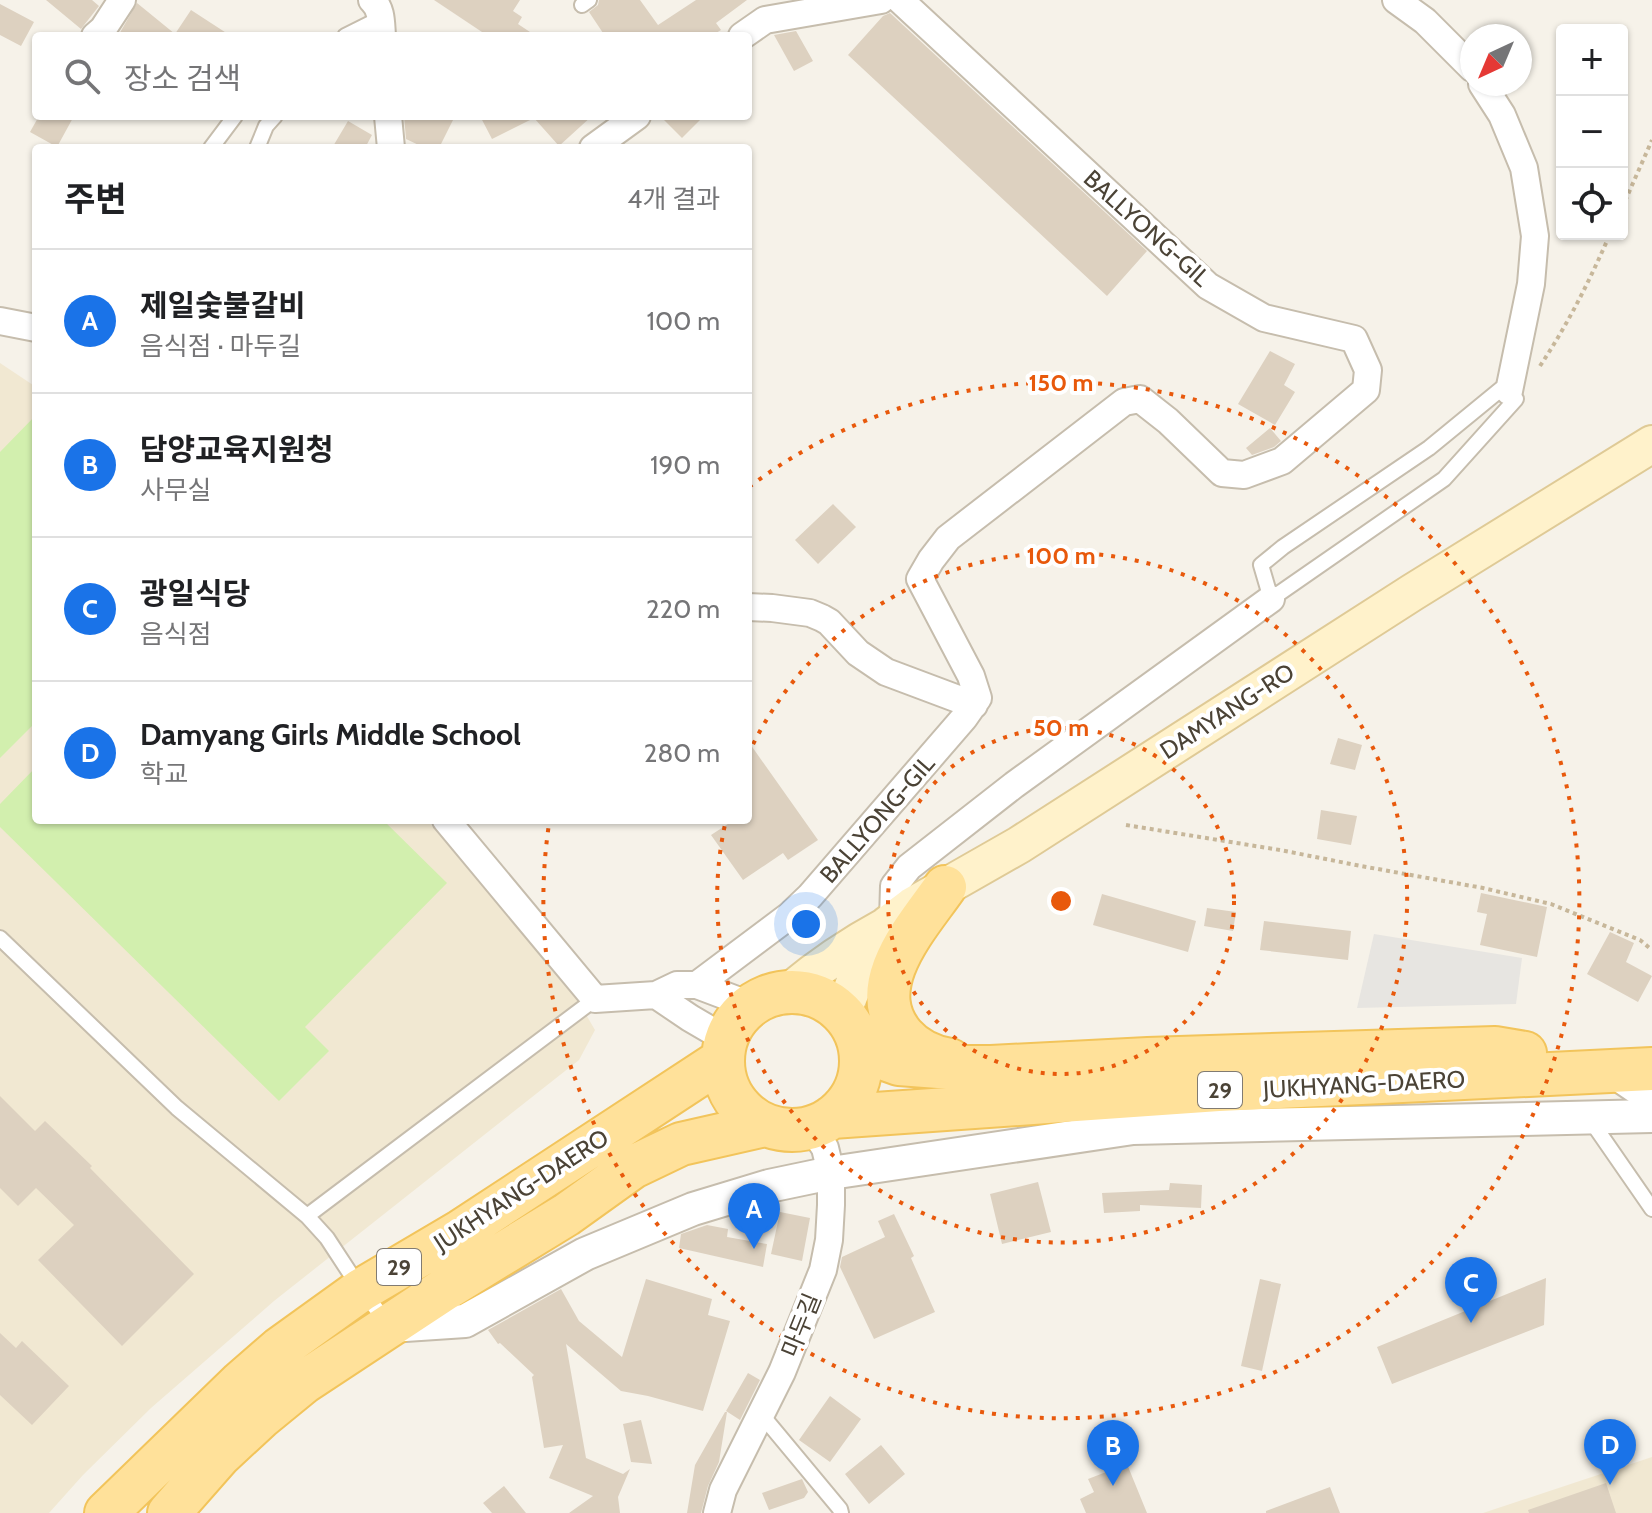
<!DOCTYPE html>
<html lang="ko">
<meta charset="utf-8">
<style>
:root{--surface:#fff;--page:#f2f2f2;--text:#202124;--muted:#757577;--line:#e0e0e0;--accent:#1a73e8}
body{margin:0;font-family:Cabin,"Noto Sans KR",sans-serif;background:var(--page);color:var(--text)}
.controls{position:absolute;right:24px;top:24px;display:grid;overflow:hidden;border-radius:8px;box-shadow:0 2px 6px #0004}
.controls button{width:72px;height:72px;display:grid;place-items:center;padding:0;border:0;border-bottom:2px solid var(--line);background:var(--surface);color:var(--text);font:40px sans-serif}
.compass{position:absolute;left:1460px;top:24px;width:72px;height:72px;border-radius:50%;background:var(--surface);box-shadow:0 2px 6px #0004;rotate:224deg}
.you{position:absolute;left:806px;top:924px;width:28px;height:28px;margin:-20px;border:6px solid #fff;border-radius:50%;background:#1a73e8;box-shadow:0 0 0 12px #1a73e833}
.badge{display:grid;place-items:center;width:52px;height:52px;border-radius:50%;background:var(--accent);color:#fff;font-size:26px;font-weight:700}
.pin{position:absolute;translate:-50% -66px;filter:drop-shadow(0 2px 4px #0008)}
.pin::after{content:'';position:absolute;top:42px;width:28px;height:24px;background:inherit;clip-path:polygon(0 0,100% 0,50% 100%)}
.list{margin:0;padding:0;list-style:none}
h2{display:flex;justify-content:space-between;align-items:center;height:104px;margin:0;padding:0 32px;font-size:34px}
h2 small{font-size:26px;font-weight:400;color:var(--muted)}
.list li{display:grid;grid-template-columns:52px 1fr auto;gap:24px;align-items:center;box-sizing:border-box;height:144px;padding:0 32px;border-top:2px solid var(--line)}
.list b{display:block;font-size:30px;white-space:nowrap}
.list p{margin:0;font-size:26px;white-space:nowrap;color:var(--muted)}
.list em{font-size:26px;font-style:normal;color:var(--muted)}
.icon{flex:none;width:44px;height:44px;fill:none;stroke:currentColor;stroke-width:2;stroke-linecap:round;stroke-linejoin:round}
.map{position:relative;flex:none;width:1652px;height:1513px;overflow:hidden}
.search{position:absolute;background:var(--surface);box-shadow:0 2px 6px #0004;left:32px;top:32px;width:720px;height:88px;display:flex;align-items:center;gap:20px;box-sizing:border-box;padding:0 28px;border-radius:8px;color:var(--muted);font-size:30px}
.panel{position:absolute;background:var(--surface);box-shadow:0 2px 6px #0004;left:32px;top:144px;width:720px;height:680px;border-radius:8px}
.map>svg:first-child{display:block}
.education{fill:#f1e8d2}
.green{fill:#d2efae}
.parking{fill:#e7e5e1}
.building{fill:#ddd1c0}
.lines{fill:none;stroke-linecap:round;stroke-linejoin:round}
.service-casing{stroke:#c6bdad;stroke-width:18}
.minor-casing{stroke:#c6bdad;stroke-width:30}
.tertiary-casing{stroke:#c6bdad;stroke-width:36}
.secondary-casing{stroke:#dfca96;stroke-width:40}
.primary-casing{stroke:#f2c45b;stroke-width:46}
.path{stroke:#c7b79a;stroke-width:4;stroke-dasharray:4 4;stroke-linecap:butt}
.service{stroke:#fff;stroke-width:14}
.minor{stroke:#fff;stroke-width:26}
.tertiary{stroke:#fff;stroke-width:32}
.secondary{stroke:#fff2cb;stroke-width:36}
.primary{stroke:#ffe19a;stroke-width:42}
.ring{fill:none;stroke:#e8590c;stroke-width:4;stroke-dasharray:4 8}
.labels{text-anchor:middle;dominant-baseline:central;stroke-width:8;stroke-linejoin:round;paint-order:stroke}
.shield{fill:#fff;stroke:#817b72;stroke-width:2}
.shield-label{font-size:22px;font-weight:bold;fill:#4b4336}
.street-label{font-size:24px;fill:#4b4336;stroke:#fff}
.centre{fill:#e8590c;stroke:#fff;stroke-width:4}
.ring-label{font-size:24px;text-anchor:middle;font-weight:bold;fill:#e8590c;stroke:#fff;stroke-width:8;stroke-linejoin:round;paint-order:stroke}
</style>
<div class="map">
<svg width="1652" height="1513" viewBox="0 0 1652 1513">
<rect width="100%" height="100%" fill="#f6f2e9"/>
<path class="education" d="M0,363L36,387V820H427L574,994L595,1030L579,1060L274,1301L151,1408L83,1475L49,1513H0Z
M1652,1457V1513H1483Z"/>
<path class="green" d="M36,415V722L0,758V452Z
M36,767V820H383L447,883L305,1027L329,1051L279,1101L0,827V804Z"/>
<path class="parking" d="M1374,934L1522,958L1516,1004L1357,1008Z"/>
<path class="building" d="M46,0H92L99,6L81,29Z
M434,0H520L513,11L522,17L518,24L536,36H488Z
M599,0H640L658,25L696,0H747L716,23L721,30L711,36H605L589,12L598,5Z
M137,3L175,34L191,10L231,36H118Z
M0,4L34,22L21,46L0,35Z
M890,13L1147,251L1107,296L848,55L883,16Z
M796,31L813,61L794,71L774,35Z
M39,116H74L57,147L30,132Z
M404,116H455L439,148H425L406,139Z
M480,116H592L559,146L534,118L492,139Z
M660,116H704L682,138Z
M348,121L372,135L365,148H332Z
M1270,351L1295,364L1284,385L1295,392L1275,425L1238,404Z
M1270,428L1281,441L1274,447L1252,455L1246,448Z
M833,504L856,527L818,564L795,540Z
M1338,738L1362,745L1355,770L1330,764Z
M748,741L818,840L788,860L783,853L743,880L711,835L734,820H748Z
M1321,810L1357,816L1351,845L1317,839Z
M1481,893L1547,907L1537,957L1480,945L1487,914L1477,912Z
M1102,894L1196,921L1188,952L1093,925Z
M1207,908L1236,912L1233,931L1204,926Z
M1264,921L1351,931L1348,960L1260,950Z
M1610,932L1634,943L1626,962L1652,976L1638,1002L1587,974Z
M0,1096L35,1131L45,1121L92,1166L90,1168L194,1274L122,1346L38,1260L74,1225L36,1188L18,1206L0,1188Z
M1038,1182L1051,1232L1002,1244L990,1194Z
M1170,1183L1202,1185L1201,1208L1140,1205V1211L1104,1213L1102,1193L1169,1190Z
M780,1212L810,1218L802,1261L771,1254Z
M894,1214L914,1256L911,1258L935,1312L874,1339L840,1267L842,1257L885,1237L878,1221Z
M707,1225L728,1229L727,1237L767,1244L763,1267L679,1248L681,1234Z
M1546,1278L1544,1325L1392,1384L1377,1347Z
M646,1279L712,1299L708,1315L730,1321L703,1411L648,1396L621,1391L566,1344L586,1458L623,1474L630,1469L618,1497L620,1513H569L593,1496L549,1478L563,1445L544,1448L532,1377L534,1375L500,1343L498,1344L488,1330L561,1289L579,1321L622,1357Z
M1260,1279L1281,1284L1262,1371L1241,1366Z
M0,1333L16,1348L22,1341L69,1386L32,1425L0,1395Z
M748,1373L760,1380L740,1420L726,1411Z
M830,1396L861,1419L830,1462L799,1440Z
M725,1412H727L719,1462L708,1486L701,1513H687L695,1465Z
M641,1420L652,1464L631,1462L623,1424Z
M881,1445L905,1474L869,1504L845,1474Z
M1127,1464L1147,1513H1086L1080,1499L1094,1492L1088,1479Z
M802,1479L808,1492L804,1498L769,1510L762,1493Z
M1606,1483L1616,1513H1529L1528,1510Z
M504,1486L526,1513H492L483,1503Z
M1330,1487L1340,1513H1266V1511Z"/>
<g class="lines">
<defs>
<path id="service" d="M582,5L589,0
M345,36L381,18
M211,148L235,116
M257,148L266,126L275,116
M1501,389L1509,391L1516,399L1444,479L1271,599L1261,565L1283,547L1429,448Z
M0,938L177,1108L307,1216L327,1238L361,1290L387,1322
M1589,1118L1652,1209
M307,1216L595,999
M761,1414L840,1509L841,1513"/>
<path id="minor" d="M372,0C382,9 381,23 382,36
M1396,0L1425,21L1472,68
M95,36L103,29L122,0
M742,36L765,20L881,0
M1482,84L1502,115L1524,168L1535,236L1531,284L1509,391
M388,116L391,148
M593,148L637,116
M0,321L36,328
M748,607L772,608L810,613L822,618L829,622L858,653L886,672L974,705
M446,820L595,999L656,995L677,985H697L750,1005
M893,920L894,886L909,867L1014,785L1271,599
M697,985L789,916L810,896L964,718L978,698L971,676L920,579L931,560L948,538L1124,402L1140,399L1168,421L1222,473L1244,475L1282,461L1366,390L1368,370L1354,339L1264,318L1208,286L900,0
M656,995L690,1018L726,1039
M1608,1071L1652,1101
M717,1513L723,1490L782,1372L823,1270L829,1240L831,1205V1173L825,1148L811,1127"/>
<path id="tertiary" d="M390,1326L465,1321L585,1254L693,1209L769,1186L831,1173L1133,1128L1652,1116"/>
<path id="secondary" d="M790,991C822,964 849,946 886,926
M842,1013L854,984L887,925L912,906L1019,845L1413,592L1652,444"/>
<path id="primary" d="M945,887C917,927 862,986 903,1035C916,1050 931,1057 950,1060
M723 1061a69 69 0 1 1 138 0a69 69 0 1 1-138 0Z
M860,1050L899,1064L939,1067H991L1148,1059L1495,1048L1525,1053
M832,1117L1218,1090L1652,1069
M106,1513L241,1382L279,1349L361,1290L461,1231L722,1060
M169,1513L220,1455L260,1418L304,1382L445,1289L566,1215L633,1167L681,1144L765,1125"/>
</defs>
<use href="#service" class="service-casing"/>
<use href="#minor" class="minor-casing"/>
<use href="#tertiary" class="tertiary-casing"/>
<use href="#secondary" class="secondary-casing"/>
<use href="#primary" class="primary-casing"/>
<path class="path" d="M1622,208L1652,140
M1540,366C1568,324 1590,280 1610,234
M1126,825L1280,850L1361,866L1483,888L1551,904L1640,940L1652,950"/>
<use href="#service" class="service"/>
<use href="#minor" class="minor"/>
<use href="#tertiary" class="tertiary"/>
<use href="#secondary" class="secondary"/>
<use href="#primary" class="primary"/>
</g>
<g class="ring">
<circle cx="1061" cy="901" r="173"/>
<path d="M748 755A345 345 0 1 1 726 820"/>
<path d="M749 487A518 518 0 1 1 549 824"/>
</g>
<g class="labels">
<g class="shield">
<rect x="1198" y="1072" width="44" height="36" rx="6"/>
<rect x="377" y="1249" width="44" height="36" rx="6"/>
</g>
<g class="shield-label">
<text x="1220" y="1090">29</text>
<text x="399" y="1267">29</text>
</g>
<g class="street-label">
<text transform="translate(1147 228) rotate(42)">BALLYONG-GIL</text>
<text transform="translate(1227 711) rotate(-33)">DAMYANG-RO</text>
<text transform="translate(877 819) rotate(-49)">BALLYONG-GIL</text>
<text transform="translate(1364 1084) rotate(-3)">JUKHYANG-DAERO</text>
<text transform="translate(521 1190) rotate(-33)">JUKHYANG-DAERO</text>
<text transform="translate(801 1325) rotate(-68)">마두길</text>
</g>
</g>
<circle cx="1061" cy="901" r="12" class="centre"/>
<g class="ring-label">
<text x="1061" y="391">150 m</text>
<text x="1061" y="564">100 m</text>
<text x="1061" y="736">50 m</text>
</g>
</svg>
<div class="controls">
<button>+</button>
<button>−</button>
<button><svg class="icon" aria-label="locate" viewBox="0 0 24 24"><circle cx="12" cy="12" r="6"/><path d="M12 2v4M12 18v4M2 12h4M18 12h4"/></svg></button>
</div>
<svg class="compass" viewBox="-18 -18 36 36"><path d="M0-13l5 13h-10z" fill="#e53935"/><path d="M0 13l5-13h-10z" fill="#757577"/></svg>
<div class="you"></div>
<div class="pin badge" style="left:754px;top:1249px">A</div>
<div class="pin badge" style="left:1113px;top:1486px">B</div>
<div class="pin badge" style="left:1471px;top:1323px">C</div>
<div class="pin badge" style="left:1610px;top:1485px">D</div>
<div class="search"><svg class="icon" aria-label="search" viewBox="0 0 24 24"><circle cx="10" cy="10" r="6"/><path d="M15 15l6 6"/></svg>장소 검색</div>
<section class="panel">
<h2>주변<small>4개 결과</small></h2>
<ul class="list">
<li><span class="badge">A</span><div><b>제일숯불갈비</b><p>음식점 · 마두길</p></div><em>100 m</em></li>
<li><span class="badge">B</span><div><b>담양교육지원청</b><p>사무실</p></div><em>190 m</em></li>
<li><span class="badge">C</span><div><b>광일식당</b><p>음식점</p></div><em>220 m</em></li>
<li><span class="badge">D</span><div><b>Damyang Girls Middle School</b><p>학교</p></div><em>280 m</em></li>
</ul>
</section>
</div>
